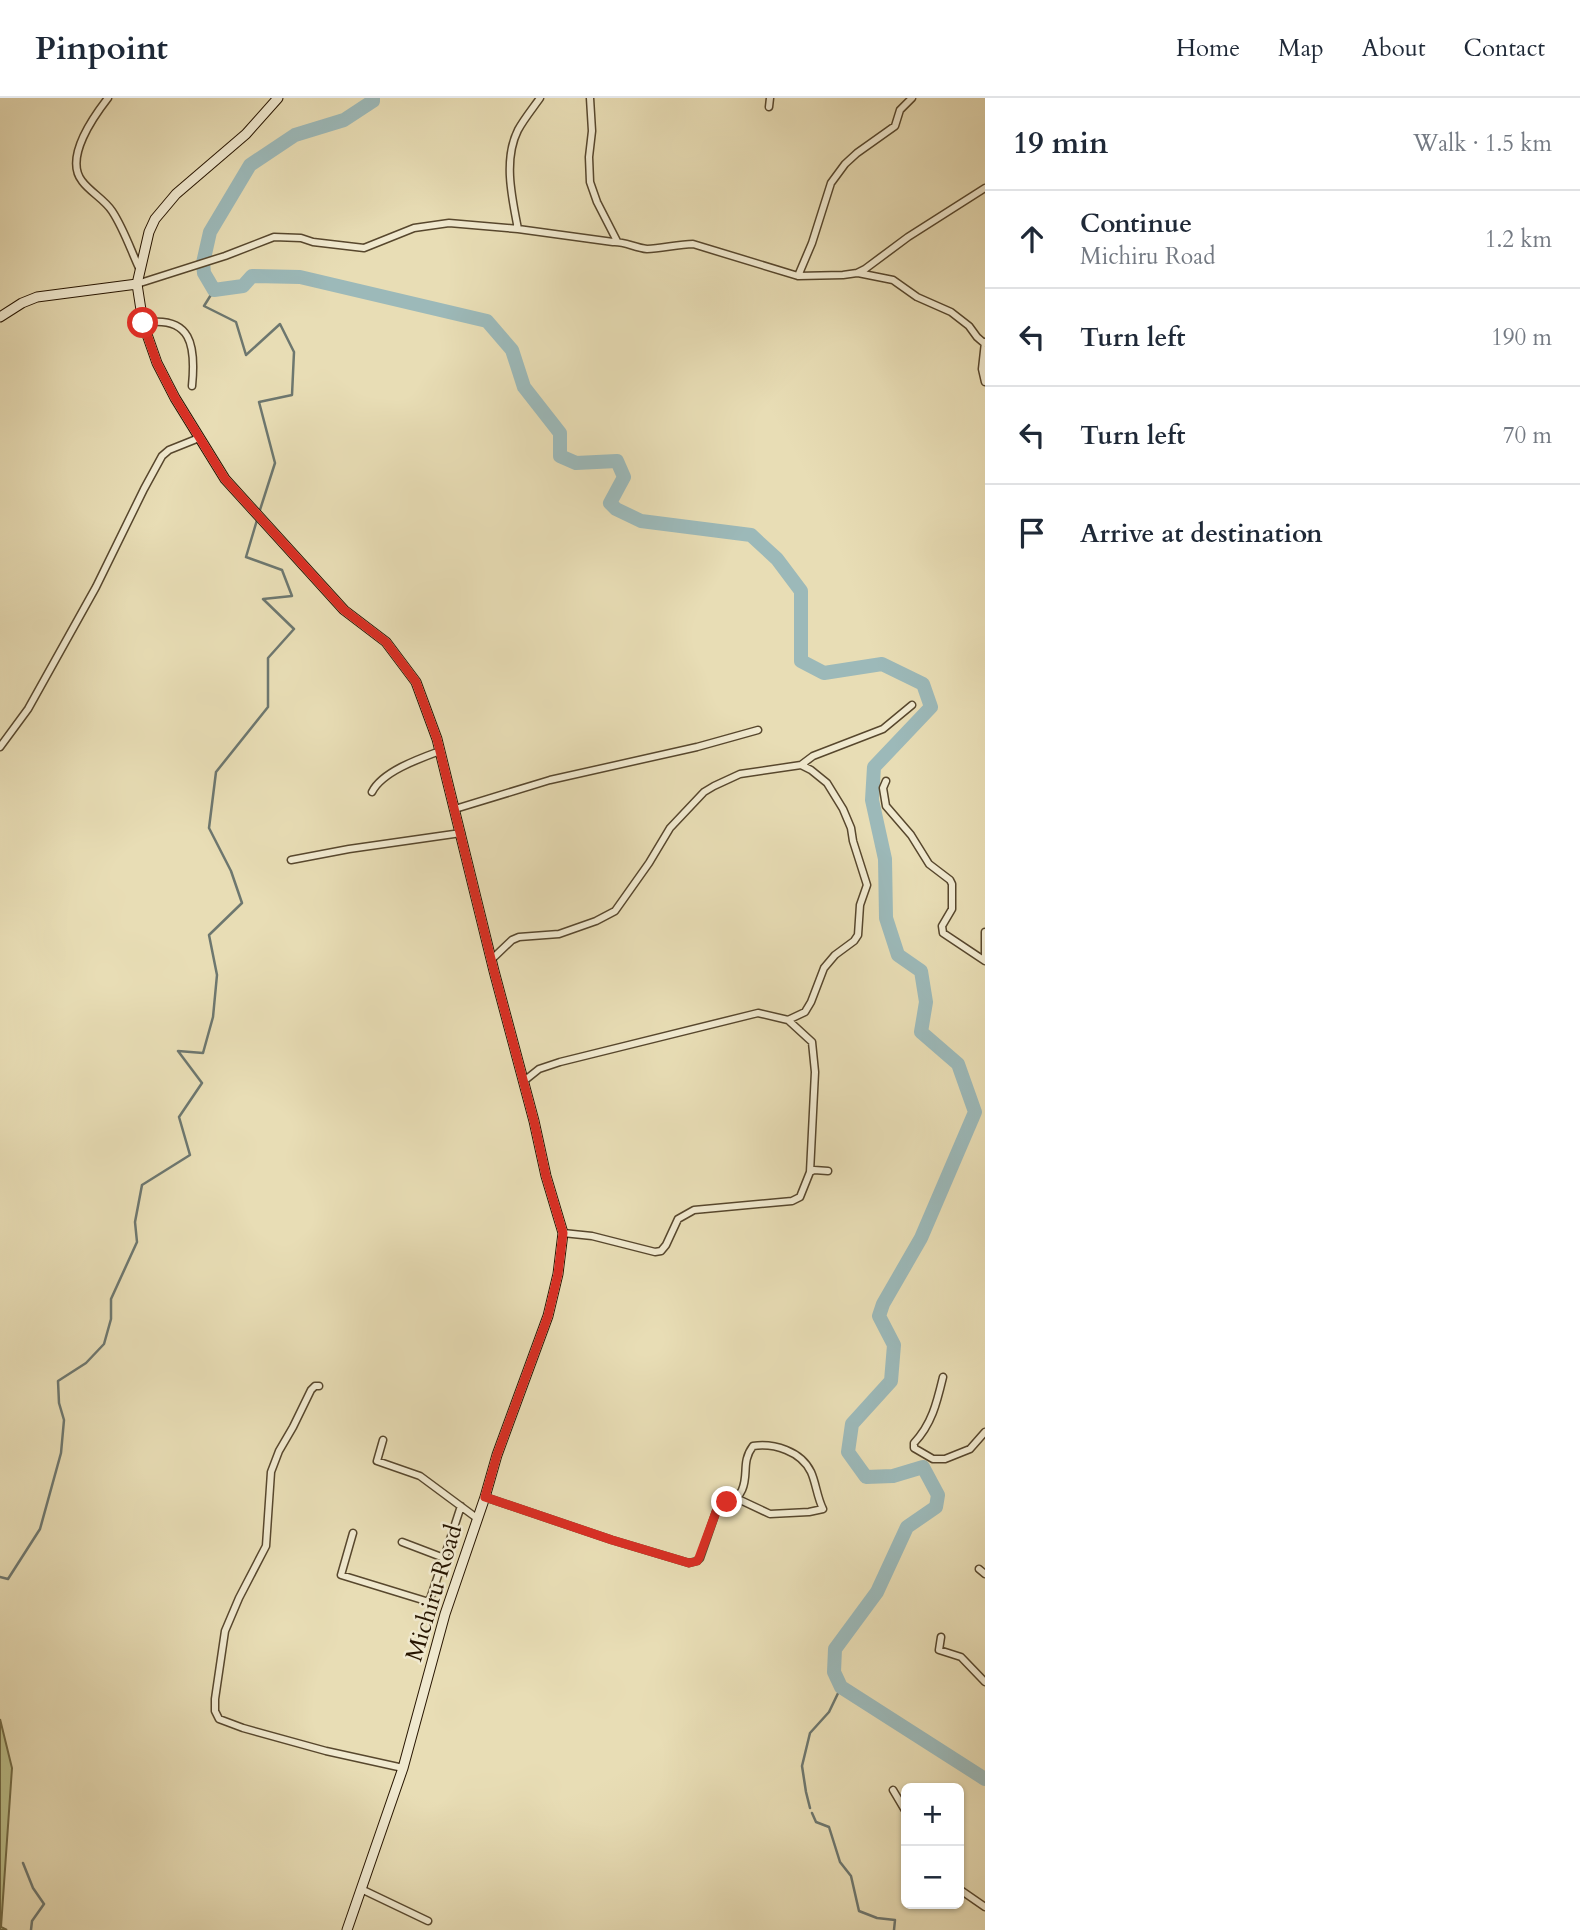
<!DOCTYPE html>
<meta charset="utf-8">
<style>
:root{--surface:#fff;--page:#f6f6f7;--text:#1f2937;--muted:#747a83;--line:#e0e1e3}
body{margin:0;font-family:Cardo,serif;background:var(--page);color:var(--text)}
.controls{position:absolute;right:21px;bottom:21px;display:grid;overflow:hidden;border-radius:10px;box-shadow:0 2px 5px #0004}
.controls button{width:63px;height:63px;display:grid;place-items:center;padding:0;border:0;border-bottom:2px solid var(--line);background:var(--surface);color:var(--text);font:35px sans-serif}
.stop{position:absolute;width:21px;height:21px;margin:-16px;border:5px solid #d93025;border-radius:50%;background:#fff}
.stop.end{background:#d93025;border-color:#fff;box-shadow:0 2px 7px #0008}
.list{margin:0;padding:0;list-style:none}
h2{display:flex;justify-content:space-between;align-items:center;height:91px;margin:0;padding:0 28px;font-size:30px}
h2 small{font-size:23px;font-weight:400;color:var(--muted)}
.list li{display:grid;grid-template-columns:46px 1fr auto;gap:21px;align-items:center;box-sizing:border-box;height:98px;padding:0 28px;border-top:2px solid var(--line)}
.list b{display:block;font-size:26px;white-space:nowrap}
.list p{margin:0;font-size:23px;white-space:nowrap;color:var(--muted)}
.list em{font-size:23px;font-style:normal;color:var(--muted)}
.icon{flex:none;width:38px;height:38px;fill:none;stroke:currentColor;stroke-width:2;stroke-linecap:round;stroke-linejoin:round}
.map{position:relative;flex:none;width:985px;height:1832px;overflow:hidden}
header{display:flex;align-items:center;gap:42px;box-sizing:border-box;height:98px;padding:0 35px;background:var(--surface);border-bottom:2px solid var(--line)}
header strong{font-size:33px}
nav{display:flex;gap:38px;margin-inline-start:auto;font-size:24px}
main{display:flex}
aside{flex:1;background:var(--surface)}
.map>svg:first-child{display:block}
.green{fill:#bbbf8a;stroke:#716a45;stroke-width:2}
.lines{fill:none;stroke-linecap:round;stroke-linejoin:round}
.stream{stroke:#6d776f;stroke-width:2.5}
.river{stroke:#9cb9b9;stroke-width:14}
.street-casing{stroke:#57472d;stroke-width:9}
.secondary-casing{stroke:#271500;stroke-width:11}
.street{stroke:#f0e9cf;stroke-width:6}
.secondary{stroke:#f0e9cf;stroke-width:9}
.route{stroke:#d93025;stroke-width:9}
.labels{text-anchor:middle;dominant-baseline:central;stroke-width:5;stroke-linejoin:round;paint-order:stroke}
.street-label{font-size:24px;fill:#271500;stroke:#f0e9cf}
</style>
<header>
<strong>Pinpoint</strong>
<nav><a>Home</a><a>Map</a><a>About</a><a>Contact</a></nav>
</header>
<main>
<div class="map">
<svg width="985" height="1832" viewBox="0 0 985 1832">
<rect width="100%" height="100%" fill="#e8ddb5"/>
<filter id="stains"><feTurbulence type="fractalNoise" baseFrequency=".00286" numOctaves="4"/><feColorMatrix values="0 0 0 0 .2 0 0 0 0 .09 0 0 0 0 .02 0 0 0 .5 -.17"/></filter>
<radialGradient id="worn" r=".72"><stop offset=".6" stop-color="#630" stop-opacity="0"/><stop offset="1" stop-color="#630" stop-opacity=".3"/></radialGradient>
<path class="green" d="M0,1621L12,1670L1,1829L7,1832H0Z"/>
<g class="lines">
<path class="stream" d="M214,192L204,208L236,224L246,257L280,226L294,254L292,297L259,304L275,365L259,415
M0,1479L8,1481L40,1431L61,1355L64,1322L59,1305L58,1283L86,1265L104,1246L111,1221V1201L137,1144L135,1124L142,1087L190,1057L179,1019L202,985L178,953L203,955L213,919L217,877L209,837L242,805L231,773L209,730L216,674L268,609V560L294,531L263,501L292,498L282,472L246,459L257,422
M810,1710L806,1694L802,1668L810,1635L829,1614L841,1589
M812,1715L816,1724L829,1729L840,1764L851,1778L859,1813L877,1820L895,1822L894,1832
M23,1765L33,1790L44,1806L32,1823L31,1832"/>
<path class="river" d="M373,0V3L344,22L295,37L250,67L210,134L203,165L204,175L214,192L243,188L252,178L300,179L487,223L512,252L524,289L560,335V358L576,365L617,363L624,379L610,405L616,411L641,423L751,437L777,461L801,493V563L824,575L882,566L923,586L931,609L874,669L872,702L885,761L886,820L898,857L921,873L926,904L921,934L958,966L975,1014L921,1140L883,1206L879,1218L894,1247L891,1283L852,1326L848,1354L866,1379L893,1378L923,1369L938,1397L936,1409L907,1429L877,1494L835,1551L834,1574L841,1589L985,1681"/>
<defs>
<path id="street" d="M108,0C94,18 64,60 82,83C90,94 104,101 112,113C124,131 131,153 140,172
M590,0L592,33L589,59L590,84L597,104L617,143
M769,9L770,0
M518,131C512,100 503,62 518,32C524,21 533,10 540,0
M858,175L893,182L917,199L951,214L969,228L977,239L984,245
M798,178L812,145L831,85L845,66L857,55L895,28L900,12L912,0
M137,186L225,158L274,139L301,140L313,144L364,150L414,130L449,125L518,131L613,144C624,143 635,150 647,151C661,151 678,146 693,146L798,178L843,177L857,175L865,171L908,139L985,90
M143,225C192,217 196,248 192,288
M985,244L982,271L985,284
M0,649L28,611L96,489L144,391L162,358L169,352L199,340
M886,683L883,690L886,708L911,737L929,766L950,782L952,786V811L942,828L943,835L985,863
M372,694C382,674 418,661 440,653
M455,711L550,682L697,649L758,632
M291,762L349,751L461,735
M491,862L512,842L519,839L559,836L596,823L615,813L649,765L670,730L704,694L714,688L740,676L801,667L813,658L883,631L912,607
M985,862V834
M524,983L539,971L560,964L758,915L788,922L805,914L811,904L824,870L835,857L854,843L858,837L860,807L867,787L853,743L851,730L843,711L827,685L811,672L801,667
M810,1074L814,1072L828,1073
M563,1135L592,1138L655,1154L661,1153L666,1147L678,1121L694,1112L792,1103L800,1099L810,1074L815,974L812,944L788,922
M943,1279C937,1304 932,1326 914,1345V1350L933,1361H945L970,1351L985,1334
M319,1288H315L311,1292L293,1329L279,1353L271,1374L266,1448L239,1500L225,1533L215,1601V1613L219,1621L243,1630L326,1653L403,1670
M383,1342L377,1363L420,1378L478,1421
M485,1399L612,1442L689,1465L697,1463L700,1460L716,1414C723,1405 738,1403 742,1392C749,1376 741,1364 753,1348C774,1345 801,1353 811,1374C816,1385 817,1399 823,1411L809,1414L770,1416L736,1400
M353,1435L341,1477L429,1504L444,1460L402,1444
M444,1460L461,1408
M979,1471L985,1476
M941,1539L939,1552L961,1559L985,1584
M893,1692L906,1714
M361,1791L428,1823
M959,1791L985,1809"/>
<path id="secondary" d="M278,0L246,36L176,96L155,121L149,134L137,186L143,225L157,265L175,300L225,381L344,512L386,544L416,584L437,641L494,873L534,1023L546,1078L563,1135L558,1176L548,1218L497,1357L485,1399L445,1516L403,1670L347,1832
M0,219L22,205L37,199L137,186"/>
</defs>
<use href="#street" class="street-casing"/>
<use href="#secondary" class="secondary-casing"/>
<use href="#street" class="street"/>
<use href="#secondary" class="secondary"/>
</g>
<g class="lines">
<path class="route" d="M143,225L157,265L175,300L225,381L344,512L386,544L416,584L437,641L494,873L534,1023L546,1078L563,1135L558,1176L548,1218L497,1357L485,1399L612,1442L689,1465L697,1463L699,1460L716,1414L727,1404"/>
</g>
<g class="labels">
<g class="street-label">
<text transform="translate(434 1495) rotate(-73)">Michiru Road</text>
</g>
</g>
<rect width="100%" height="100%" filter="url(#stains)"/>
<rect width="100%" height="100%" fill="url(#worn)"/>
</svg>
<div class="controls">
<button>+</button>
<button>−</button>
</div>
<div class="stop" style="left:143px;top:225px"></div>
<div class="stop end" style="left:727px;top:1404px"></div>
</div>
<aside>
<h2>19 min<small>Walk · 1.5 km</small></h2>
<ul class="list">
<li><svg class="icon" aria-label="ahead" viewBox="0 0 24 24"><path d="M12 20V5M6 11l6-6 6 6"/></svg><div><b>Continue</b><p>Michiru Road</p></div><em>1.2 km</em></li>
<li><svg class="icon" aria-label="left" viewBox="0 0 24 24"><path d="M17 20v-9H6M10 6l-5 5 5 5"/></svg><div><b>Turn left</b></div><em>190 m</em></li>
<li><svg class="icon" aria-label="left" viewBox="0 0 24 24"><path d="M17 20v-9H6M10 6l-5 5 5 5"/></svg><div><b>Turn left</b></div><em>70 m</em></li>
<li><svg class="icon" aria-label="arrive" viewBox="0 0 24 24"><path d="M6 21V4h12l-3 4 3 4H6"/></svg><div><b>Arrive at destination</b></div></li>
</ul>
</aside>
</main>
